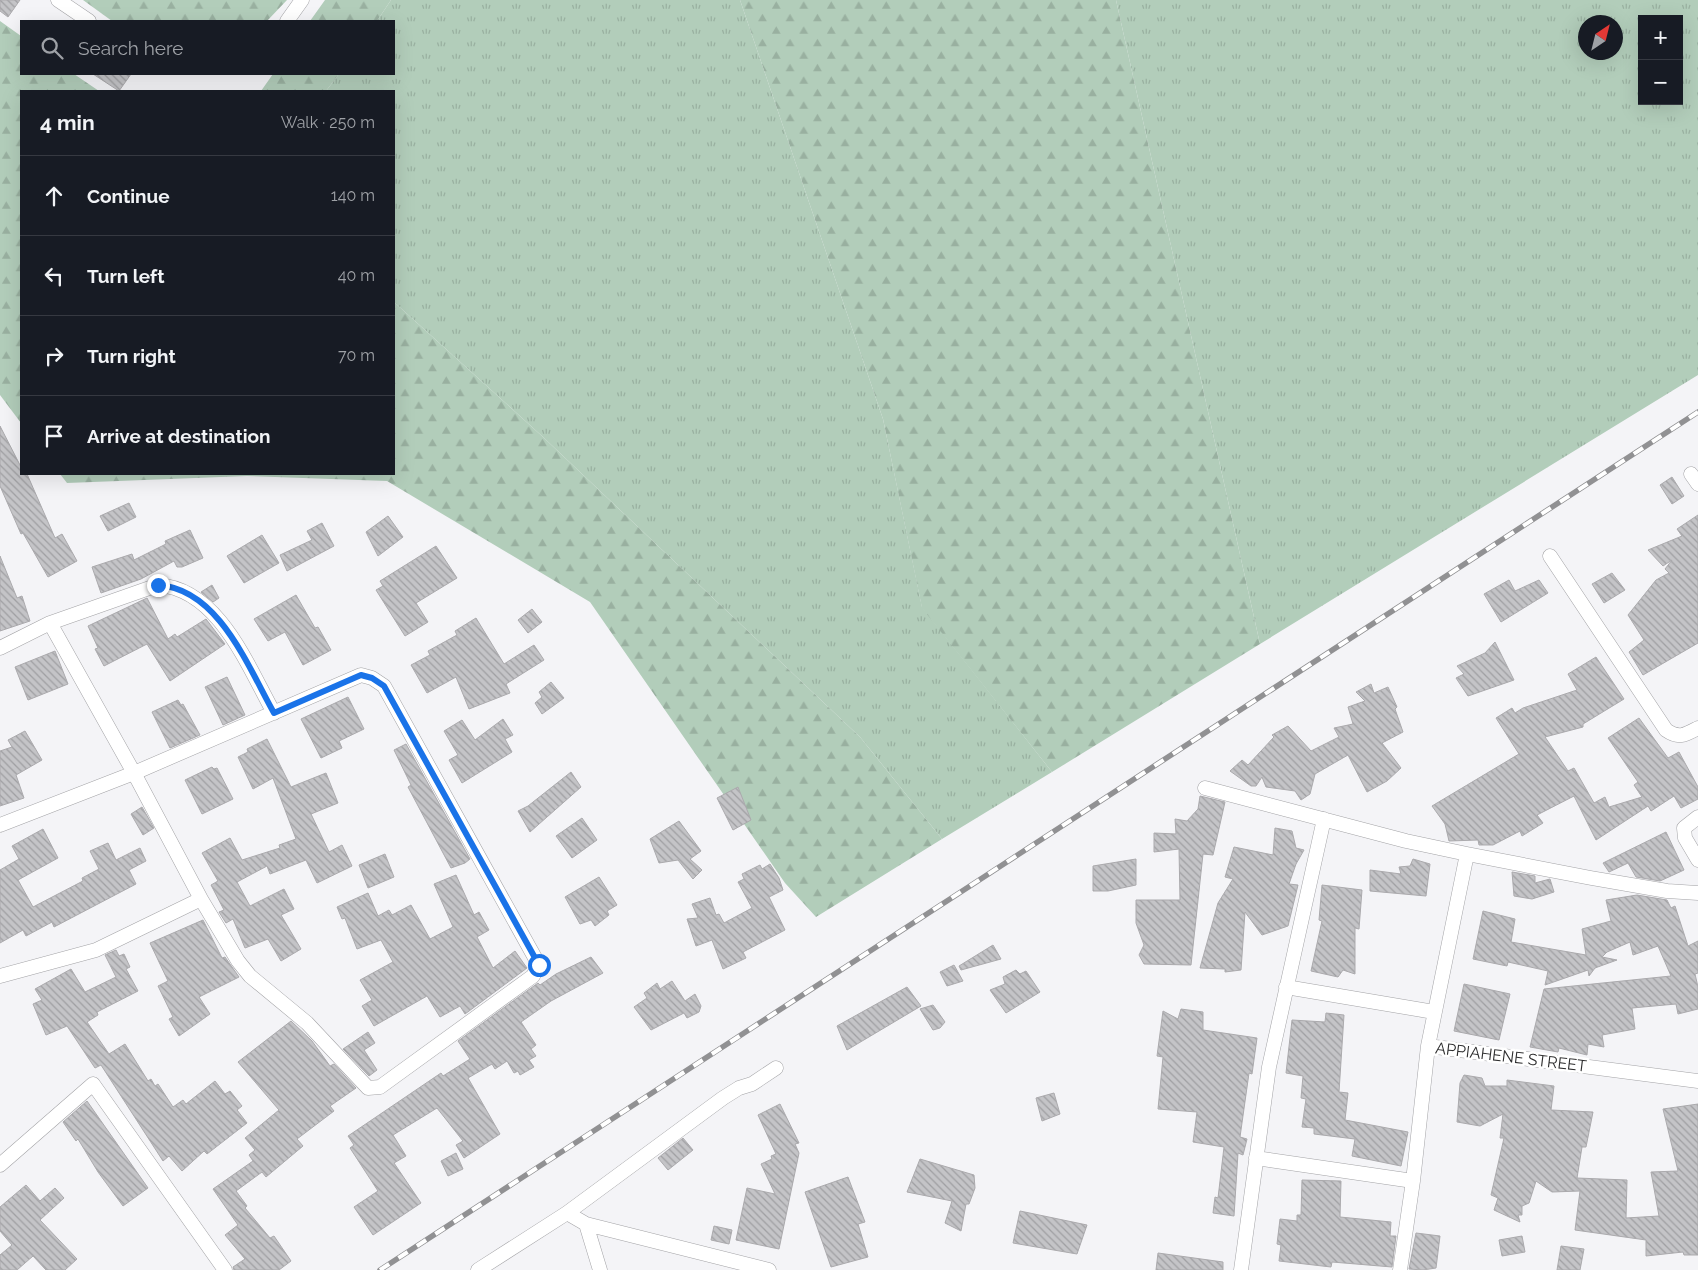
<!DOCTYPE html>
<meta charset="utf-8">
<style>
:root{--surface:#171b24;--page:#20242c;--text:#f1f3f6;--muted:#9ea1a6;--line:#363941}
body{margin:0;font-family:Raleway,sans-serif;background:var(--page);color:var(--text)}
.controls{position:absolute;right:15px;top:15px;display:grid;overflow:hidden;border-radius:0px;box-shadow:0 5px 20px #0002}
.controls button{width:45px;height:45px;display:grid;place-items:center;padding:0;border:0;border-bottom:1px solid var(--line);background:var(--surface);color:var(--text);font:25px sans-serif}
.compass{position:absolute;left:1578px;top:15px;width:45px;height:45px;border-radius:50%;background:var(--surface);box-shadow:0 5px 20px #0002;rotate:35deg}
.stop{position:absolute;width:15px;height:15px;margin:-11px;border:4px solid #1a73e8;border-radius:50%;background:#fff}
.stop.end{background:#1a73e8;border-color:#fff;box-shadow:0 1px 5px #0008}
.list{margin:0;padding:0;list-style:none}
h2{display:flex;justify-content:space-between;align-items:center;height:65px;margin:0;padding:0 20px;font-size:21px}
h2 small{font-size:16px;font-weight:400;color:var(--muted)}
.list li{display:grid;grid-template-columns:32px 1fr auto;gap:15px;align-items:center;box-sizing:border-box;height:80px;padding:0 20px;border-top:1px solid var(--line)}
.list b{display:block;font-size:19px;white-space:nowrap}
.list em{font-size:16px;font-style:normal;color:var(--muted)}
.icon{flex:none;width:28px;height:28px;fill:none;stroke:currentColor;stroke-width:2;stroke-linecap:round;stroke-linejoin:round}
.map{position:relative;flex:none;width:1698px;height:1270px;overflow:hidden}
.search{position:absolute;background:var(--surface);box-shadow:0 5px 20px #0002;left:20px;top:20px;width:375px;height:55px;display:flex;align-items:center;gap:12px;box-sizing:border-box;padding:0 18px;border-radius:0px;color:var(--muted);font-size:19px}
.panel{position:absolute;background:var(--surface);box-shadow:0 5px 20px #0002;left:20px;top:90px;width:375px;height:385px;border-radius:0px}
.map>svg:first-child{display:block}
.grass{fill:url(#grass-tufts);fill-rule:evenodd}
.forest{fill:url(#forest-firs)}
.building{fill:url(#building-back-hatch);stroke:#abaaad}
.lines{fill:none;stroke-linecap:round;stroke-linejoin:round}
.street-casing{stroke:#a3a3a6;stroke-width:15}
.street{stroke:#fff;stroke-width:14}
.rail-casing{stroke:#919193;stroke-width:5.5}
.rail{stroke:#fff;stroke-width:4;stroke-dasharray:11;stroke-linecap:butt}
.route{stroke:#1a73e8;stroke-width:6}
.labels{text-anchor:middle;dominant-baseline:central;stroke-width:5;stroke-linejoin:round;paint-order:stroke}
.street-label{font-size:16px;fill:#2c2c2d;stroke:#fff}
</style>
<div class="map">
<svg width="1698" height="1270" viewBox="0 0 1698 1270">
<defs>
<pattern id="grass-tufts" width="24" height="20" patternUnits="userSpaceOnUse" patternTransform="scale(1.25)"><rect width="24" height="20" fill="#b2cdba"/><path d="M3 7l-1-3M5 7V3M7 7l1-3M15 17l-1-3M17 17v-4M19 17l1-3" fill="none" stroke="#99b0a0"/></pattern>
<pattern id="forest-firs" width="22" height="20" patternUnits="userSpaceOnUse" patternTransform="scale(1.25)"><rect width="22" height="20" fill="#b2cdba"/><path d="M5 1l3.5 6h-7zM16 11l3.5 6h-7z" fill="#99b0a0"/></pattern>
<pattern id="building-back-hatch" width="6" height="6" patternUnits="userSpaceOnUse" patternTransform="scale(1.25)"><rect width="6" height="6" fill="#c4c4c7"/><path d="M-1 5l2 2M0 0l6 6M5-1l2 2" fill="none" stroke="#9f9fa2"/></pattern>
</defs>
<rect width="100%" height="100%" fill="#f4f4f7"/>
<path class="grass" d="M391,0H740L883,419L922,607L1052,772L942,839L860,737L543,437L394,302V91H326L339,74H394V21H377Z
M1116,0H1698V375L1260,644ZM1642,19H1679V101H1642ZM1586,22H1616V52H1586Z"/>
<path class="forest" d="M83,0H287L267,21H112Z
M325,0H391L377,21H310Z
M740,0H1116L1260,644L1052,772L922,608L883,419Z
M0,21L21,36V74H74L99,91H21V423L0,395Z
M273,74H339L326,91H261Z
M394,302L543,437L860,737L942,839L816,917L785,883L590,602L387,481L247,476L67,483L60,474H394Z"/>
<path class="building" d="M0,0H20L8,17L0,11Z
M93,74H131L119,91Z
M0,426L21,467V474H27L55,538L62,534L77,561L48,577L23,533L21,534L0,486Z
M1672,477L1684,496L1672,504L1660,485Z
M129,503L136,517L108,531L100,516Z
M1698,515V643L1643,675L1629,652L1644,640L1628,615L1656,580L1669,573L1665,569L1672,560L1663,566L1648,550L1682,536L1677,529Z
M388,516L403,537L378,556L366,532Z
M322,523L334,546L287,571L280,555L312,540L307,531Z
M190,530L203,558L182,567H177L174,561L141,579L101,593L92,567L132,554L134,560L166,544L165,541Z
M262,535L279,563L244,583L227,556Z
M436,546L457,578L416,603L428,622L405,636L376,590L383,586L380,581Z
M0,556L17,598L22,596L30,621L0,631Z
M1612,573L1625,590L1604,603L1592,584Z
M1509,580L1515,591L1539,580L1548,593L1501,622L1484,594Z
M212,585L219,598L213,602L201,592Z
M296,595L315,628L318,627L331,650L303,665L285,632L268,641L254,619Z
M147,598L168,639L175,634L177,637L206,619L225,644L170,681L147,644L104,666L95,649L98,648L88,626Z
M532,609L542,622L528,633L518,620Z
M476,618L504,664L534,645L544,660L506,684L510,693L469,709L456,677L427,693L411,665L430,655L428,651L457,635L455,631Z
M1495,642L1514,680L1468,696L1456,678L1464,674L1457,666L1485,653Z
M55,651L68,684L28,700L15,667Z
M1596,657L1624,699L1583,724V727L1545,737L1568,771L1574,768L1594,803L1605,797L1609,807L1642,797L1634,785L1638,782L1608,738L1639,718L1668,758L1679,752L1698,787V799L1681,808L1674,796L1651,811L1648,806L1596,840L1574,796L1537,815L1543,823L1522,836L1520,831L1493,845H1479L1478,840L1449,841L1445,824L1432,806L1519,754L1496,718L1512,708L1515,713L1523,708L1577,690L1568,674Z
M227,677L245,715L223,725L205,687Z
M551,682L564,698L542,714L535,703L542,697L539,692Z
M1371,684L1374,693L1388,687L1397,707L1395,709L1403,732L1382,743L1401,768L1387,781L1367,792L1348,755L1315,774L1310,794L1301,800L1295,791L1266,787L1262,777L1256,786H1251L1230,771L1242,760L1248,765L1274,737L1272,735L1288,726L1311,751L1339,737L1334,728L1353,724L1348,707L1365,701L1356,692Z
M348,697L364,729L339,741L342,748L321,758L301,719Z
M178,700L181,705L183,704L200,735L170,748L152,712Z
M503,719L513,735L505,739L512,752L462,783L449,760L458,755L444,731L462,720L475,740Z
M25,731L42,760L16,775L24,798L0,806V751L12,747L8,740Z
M267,739L291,787L326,773L338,803L311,814L329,852L342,845L352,866L317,883L306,860L270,874L267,866L237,882L250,906L284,889L294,909L281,915L301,949L281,961L268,939L245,948L233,919L226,923L219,912L224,910L211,885L218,881L202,853L230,838L242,860L280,848L279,845L296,839L273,778L253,789L238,757L248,752L247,749Z
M406,744L470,859L465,863L451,868L408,787L411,785L394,750Z
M212,767L214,769L217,768L233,799L202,814L185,780Z
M571,772L581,787L530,832L518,811L528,806Z
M738,787L751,820L733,830L717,798Z
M1200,796L1225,802L1213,855L1203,854L1191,965L1144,964L1139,955L1144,945L1136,923V900H1180L1179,849L1154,852V833L1176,834L1175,819L1187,821L1198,809Z
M142,807L154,828L143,835L131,814Z
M582,818L597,840L572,858L556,836Z
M679,821L701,851L690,859L702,870L693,879L678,860L659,863L650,839Z
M1275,828L1292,831L1296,848L1304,850L1296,864L1289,884L1298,885L1288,926L1262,935L1245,912L1241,970L1225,972V969L1200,968L1218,903L1233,879L1225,877L1234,847L1273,855Z
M43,829L58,858L18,880L33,907L83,881L82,878L99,869L90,851L108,843L116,860L140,848L146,861L129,870L136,884L54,927L52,922L26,936L23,930L0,943V870L19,859L12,846Z
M1666,832L1684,870L1660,881L1636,877L1628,863L1609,872L1603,863Z
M385,854L394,877L368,888L359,865Z
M1136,859V885L1108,891H1093V866Z
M1413,859L1430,864L1426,896L1370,891V870L1401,874L1399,867L1410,866Z
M770,864L779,878L783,890L769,897L785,930L743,952L746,958L723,969L712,940L696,946L687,919L698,918L692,904L710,898L716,915L719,914L724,923L752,908L738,882L744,879L742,874L760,865L762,869Z
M1512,872L1535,876V883L1550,879L1554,892L1532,899L1514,896Z
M456,875L474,915L479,912L489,930L477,937L493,968L515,951L527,968L465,1014L460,1006L440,1017L427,996L374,1026L362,1006L372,1000L360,980L393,962L381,940L357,949L345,918L342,919L337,907L368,893L378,916L389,910L392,915L411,905L430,939L453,927L434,884Z
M599,877L617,905L607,911L609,915L595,926L591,920L580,924L565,897Z
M1322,885L1362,890L1359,929L1355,928V974L1343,970L1338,977L1311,971L1322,921L1319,920Z
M1637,895L1667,900L1671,908L1675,906L1688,946L1698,941V973L1695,974L1698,987V1009L1678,1014L1676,1004L1632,1008L1635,1029L1602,1035L1604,1047L1588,1044L1587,1055L1559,1048L1558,1052L1530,1047L1544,989L1671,976L1658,946L1633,955L1630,942L1607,952L1602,957L1617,960L1595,968L1589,976L1588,970L1545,985L1548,971L1508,962L1507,966L1473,959L1483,911L1515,919L1511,942L1586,955L1582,929L1611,921L1606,900Z
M203,920L222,958L225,957L239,977L199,997L210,1014L179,1036L169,1019L173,1017L158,986L168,981L150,943Z
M993,945L1001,959L961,970L959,966Z
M116,950L119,956L124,954L130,967L126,969L138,991L97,1012L98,1015L87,1022L109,1054L125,1044L148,1081L151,1079L155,1086L158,1084L173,1107L183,1100L186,1104L215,1081L225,1094L230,1091L242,1106L237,1110L247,1123L207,1154L204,1151L182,1171L169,1156L163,1161L101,1065L95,1068L67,1026L46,1035L33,1004L42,1000L35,989L71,969L85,992L116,977L105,955Z
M591,957L603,973L551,1001L521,1022L536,1045L531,1049L536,1056L529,1060L534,1067L520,1075L518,1071L514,1073L507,1061L495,1069L492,1064L468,1078L500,1134L464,1158L456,1145L463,1141L437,1108L393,1135L406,1156L394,1163L421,1203L373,1235L354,1207L378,1191L350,1148L354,1145L348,1136L441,1073L443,1076L470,1059L458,1041L538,983L540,985L556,974Z
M954,965L963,981L947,986L940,972Z
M1016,970L1020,974L1026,971L1040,992L1006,1013L990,990L1005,984L1003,977Z
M672,981L685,1001L695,994L701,1006L699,1012L687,1018L684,1013L651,1030L634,1007L647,998L644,993L657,983L660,989Z
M1464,984L1510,994L1499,1040L1454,1031Z
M907,987L921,1006L847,1050L837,1026Z
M933,1005L945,1022L940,1028L933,1030L920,1009Z
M1181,1009L1203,1012V1030L1257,1038L1252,1074L1249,1073L1240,1137L1247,1139L1243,1155L1238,1153L1234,1216L1213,1213L1215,1197L1218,1198L1224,1147L1193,1142L1197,1112L1158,1109L1163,1057L1157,1056L1163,1011L1178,1019Z
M1326,1013L1344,1015L1339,1092L1348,1093L1345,1120L1408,1132L1401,1166L1352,1156L1355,1139L1314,1134V1128L1302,1127L1306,1099L1301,1098L1303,1076L1286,1073L1292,1020L1325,1022Z
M291,1021L312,1041L330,1066L334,1064L356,1088L330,1106L334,1111L297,1139L303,1146L266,1177L262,1172L236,1191L247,1206L245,1208L270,1238L274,1236L291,1261L279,1270H234L233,1267L245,1259L225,1235L238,1225L213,1189L253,1161L249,1155L255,1150L245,1138L279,1110L238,1062Z
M368,1032L375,1043L364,1050L377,1070L369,1076L343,1049Z
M1464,1075L1482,1078L1485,1086H1507V1080L1554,1086L1551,1110L1593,1112L1586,1147H1582L1577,1178L1627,1180L1626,1218L1659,1216L1651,1172L1678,1171L1663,1109L1698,1104V1255H1684L1683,1252L1646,1256V1240L1575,1230L1580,1191L1552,1192L1536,1181L1529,1203L1522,1206V1215H1518L1520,1222L1494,1210L1498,1198L1491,1195L1504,1138H1500L1503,1114L1480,1126L1457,1122L1460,1083Z
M1054,1093L1060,1114L1042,1121L1036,1098Z
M87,1101L148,1188L123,1206L98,1172L78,1139L76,1141L63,1122Z
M780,1104L799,1143L795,1144L799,1153L779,1249L736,1240L747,1188L775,1194L761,1164L772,1159L771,1156L776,1154L758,1115Z
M683,1138L693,1150L668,1170L658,1158Z
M456,1153L463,1169L448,1176L441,1161Z
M920,1159L974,1175L975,1188L969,1204H966L961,1231L945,1223L952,1201L907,1192Z
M848,1177L865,1222L858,1224L868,1257L831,1267L805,1192Z
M1302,1180L1341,1181L1340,1217L1391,1222L1390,1236H1396L1392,1267L1332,1262L1331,1267L1279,1261L1281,1245L1277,1244L1280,1219L1297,1221V1215H1301Z
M26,1185L40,1201L55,1188L64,1198L40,1220L77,1259L65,1270H46L33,1256L17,1270H0V1255L12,1245L0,1231V1207Z
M1020,1211L1087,1225L1077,1254L1013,1243Z
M714,1226L732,1230L729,1244L711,1240Z
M1416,1233L1440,1236L1436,1268L1423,1270L1409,1269Z
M1522,1236L1525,1252L1502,1256L1499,1240Z
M1561,1246L1584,1249L1580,1270H1557Z
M1158,1253L1223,1262V1270H1156Z"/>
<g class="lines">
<defs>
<path id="street" d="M58,0L89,21
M287,21L302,0
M1691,474L1698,484
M1550,556L1666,730C1679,739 1685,735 1698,728
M0,648L50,623L158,585C219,589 248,667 274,713
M1205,788L1406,841L1467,854L1591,878L1667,891L1698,893
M1698,817L1684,828L1685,838L1698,860
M0,825L134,773L361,675L372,678L384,686L539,965L533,976L380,1087L368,1088L307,1023L250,976L238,961L201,899L134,773L50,623
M0,976L96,950L201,899
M1286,987L1434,1012
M1428,1046L1467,854
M1256,1158L1413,1181
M0,1165L93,1084L225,1270
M567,1213L586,1224L769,1270
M586,1224L600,1270
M478,1270L567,1213L723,1098L739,1088L752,1084L776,1068
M1241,1270L1269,1067L1324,819
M1400,1270L1413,1181L1428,1046L1698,1081"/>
</defs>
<use href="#street" class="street-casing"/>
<use href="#street" class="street"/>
<defs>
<path id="rail" d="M380,1270L1698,412"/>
</defs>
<use href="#rail" class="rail-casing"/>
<use href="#rail" class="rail"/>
</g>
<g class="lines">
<path class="route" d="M158,585C219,589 248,667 274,713L361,675L372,678L384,686L539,965"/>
</g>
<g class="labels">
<g class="street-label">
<text transform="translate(1511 1057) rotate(7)">APPIAHENE STREET</text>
</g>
</g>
</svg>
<div class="controls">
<button>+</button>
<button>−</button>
</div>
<svg class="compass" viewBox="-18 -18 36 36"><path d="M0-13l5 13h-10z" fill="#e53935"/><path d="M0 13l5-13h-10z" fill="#9ea1a6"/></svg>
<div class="stop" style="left:539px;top:965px"></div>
<div class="stop end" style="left:158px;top:585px"></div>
<div class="search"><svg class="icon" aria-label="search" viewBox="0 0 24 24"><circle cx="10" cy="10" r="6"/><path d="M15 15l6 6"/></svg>Search here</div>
<section class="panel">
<h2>4 min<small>Walk · 250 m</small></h2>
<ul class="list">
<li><svg class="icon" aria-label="ahead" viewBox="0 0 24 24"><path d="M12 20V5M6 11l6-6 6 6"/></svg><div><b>Continue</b></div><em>140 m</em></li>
<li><svg class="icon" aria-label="left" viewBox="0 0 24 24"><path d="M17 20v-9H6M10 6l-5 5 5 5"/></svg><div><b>Turn left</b></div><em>40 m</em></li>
<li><svg class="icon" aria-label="right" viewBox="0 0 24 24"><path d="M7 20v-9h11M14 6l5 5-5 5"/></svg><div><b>Turn right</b></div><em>70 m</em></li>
<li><svg class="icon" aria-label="arrive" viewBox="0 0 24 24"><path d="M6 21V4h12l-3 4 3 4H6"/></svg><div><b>Arrive at destination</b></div></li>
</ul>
</section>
</div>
